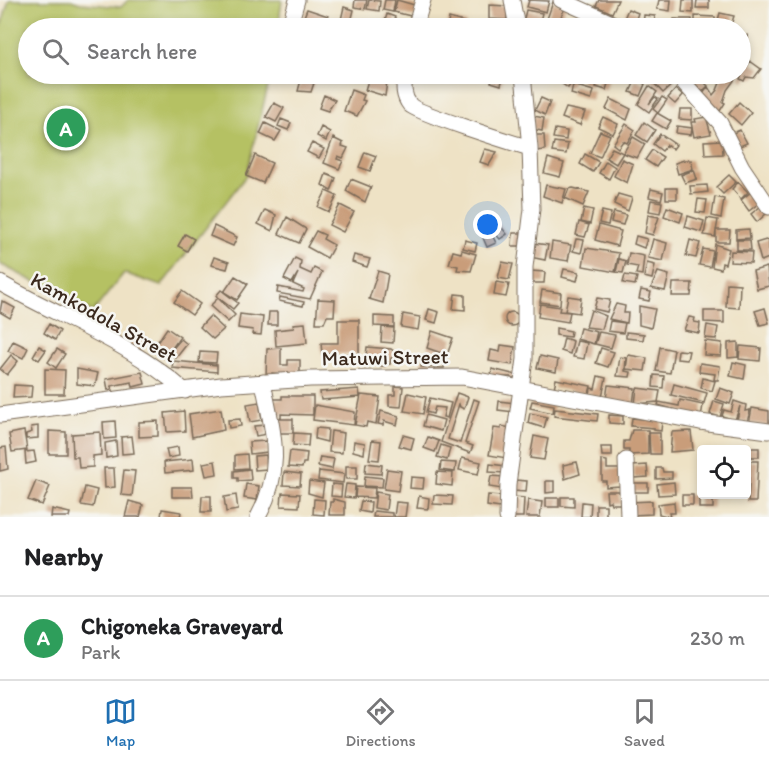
<!DOCTYPE html>
<style>
:root{--surface:#fff;--page:#f6f6f6;--text:#202124;--muted:#757577;--line:#e0e0e0;--accent:#1f6fb2}
body{margin:0;font-family:Itim,sans-serif;background:var(--page);color:var(--text)}
.controls{position:absolute;right:18px;bottom:18px;display:grid;overflow:hidden;border-radius:6px;box-shadow:0 3px 9px #0003}
.controls button{width:54px;height:54px;display:grid;place-items:center;padding:0;border:0;border-bottom:2px solid var(--line);background:var(--surface);color:var(--text);font:30px sans-serif}
.you{position:absolute;left:488px;top:225px;width:21px;height:21px;margin:-15px;border:4px solid #fff;border-radius:50%;background:#1a73e8;box-shadow:0 0 0 9px #1a73e833}
.badge{display:grid;place-items:center;width:39px;height:39px;border-radius:50%;background:var(--accent);color:#fff;font-size:20px;font-weight:700}
.pin{position:absolute;translate:-50% -50%;border:3px solid #fff;box-shadow:0 2px 6px #0006}
.list{margin:0;padding:0;list-style:none}
h2{display:flex;justify-content:space-between;align-items:center;height:78px;margin:0;padding:0 24px;font-size:26px}
h2 small{font-size:20px;font-weight:400;color:var(--muted)}
.list li{display:grid;grid-template-columns:39px 1fr auto;gap:18px;align-items:center;box-sizing:border-box;height:84px;padding:0 24px;border-top:2px solid var(--line)}
.list b{display:block;font-size:22px;white-space:nowrap}
.list p{margin:0;font-size:20px;white-space:nowrap;color:var(--muted)}
.list em{font-size:20px;font-style:normal;color:var(--muted)}
.icon{flex:none;width:33px;height:33px;fill:none;stroke:currentColor;stroke-width:2;stroke-linecap:round;stroke-linejoin:round}
.map{position:relative;flex:none;width:769px;height:517px;overflow:hidden}
.search{position:absolute;background:var(--surface);box-shadow:0 3px 9px #0003;left:18px;right:18px;top:18px;height:66px;display:flex;align-items:center;gap:15px;box-sizing:border-box;padding:0 21px;border-radius:33px;color:var(--muted);font-size:22px}
.sheet{height:162px;background:var(--surface)}
nav{display:flex;justify-content:space-around;align-items:center;box-sizing:border-box;height:84px;border-top:2px solid var(--line);background:var(--surface);font-size:16px;color:var(--muted)}
nav a{display:grid;justify-items:center;gap:3px}
nav .on{color:var(--accent)}
.map>svg:first-child{display:block}
.green{fill:#b5c163;stroke:#787640;stroke-width:1.5}
.building{fill:#c99d7a}
.lines{fill:none;stroke-linecap:round;stroke-linejoin:round}
.minor-casing{stroke:#7a6a58;stroke-width:17}
.minor{stroke:#fff;stroke-width:15}
.labels{text-anchor:middle;dominant-baseline:central;stroke-width:5;stroke-linejoin:round;paint-order:stroke}
.street-label{font-size:21px;fill:#3b2a1e;stroke:#f6f6f2}
</style>
<div class="map">
<svg width="769" height="517" viewBox="0 0 769 517">
<rect width="100%" height="100%" fill="#f6f6f2"/>
<filter id="ink" filterUnits="userSpaceOnUse"><feTurbulence type="fractalNoise" baseFrequency=".0167" numOctaves="2"/><feDisplacementMap in="SourceGraphic" scale="12" xChannelSelector="R" yChannelSelector="G"/><feConvolveMatrix kernelMatrix="1 2 1 2 8 2 1 2 1" color-interpolation-filters="sRGB"/></filter>
<filter id="wash" filterUnits="userSpaceOnUse"><feTurbulence type="fractalNoise" baseFrequency=".008" numOctaves="4" result="noise"/><feDisplacementMap in="SourceGraphic" scale="24" xChannelSelector="R" yChannelSelector="G"/><feGaussianBlur stdDeviation="1.35" result="paint"/><feColorMatrix in="noise" values="0 0 0 0 0 0 0 0 0 0 0 0 0 0 0 0 0 1.4 0 .05"/><feComposite in="paint" operator="in"/></filter>
<g filter="url(#wash)">
<rect width="100%" height="100%" fill="#eee2c5"/>
<path class="green" d="M9,0H71L80,3L121,7L128,0H282L278,28H28V74H271L246,176L161,286L124,273L93,312L0,264V30Z"/>
<g id="blocks">
<path class="building" d="M355,0H367L365,9L354,7Z
M369,0L380,1L379,11L367,9Z
M385,0H395L393,12L383,10Z
M397,0L418,6L415,17L394,12Z
M529,0L549,1L546,12L527,7Z
M599,0H618L612,13L596,6Z
M659,0H671L670,11L657,9Z
M683,0H693V13L682,12Z
M697,0H709V8H696Z
M553,2L566,6L558,23L547,19Z
M489,5L507,6V20L489,19Z
M344,7L354,10L350,26L340,24Z
M307,9L328,16L327,22L333,24L332,28L300,27Z
M628,9L638,13L634,25L623,21Z
M526,10L542,13L539,26L523,23Z
M720,13L734,16L730,28L716,27Z
M387,14L395,17L394,28H383Z
M644,15L655,16L654,27L643,26Z
M695,16L715,17V25H695Z
M449,18L467,23L465,28H447Z
M674,19H692V28H674Z
M748,35V48L741,49V36Z
M750,61L761,69L754,78L746,77L744,81L740,79L742,74Z
M370,74H388L385,96L365,90Z
M493,74H504L501,85L491,82Z
M563,74L574,79L568,88L558,81Z
M584,74H595L591,86L581,82Z
M600,74H611L606,90L596,87Z
M657,74H667L675,82L663,93L650,79Z
M715,74L738,75L727,90L723,102L725,103L718,114L702,95L708,87L713,95L717,90L722,78L720,80Z
M698,76L708,86L700,94L689,85Z
M636,79L645,84L640,96L630,92Z
M301,80L314,83L311,92L298,91Z
M573,85L594,91L591,100L571,94Z
M649,86L657,92L649,104L655,97L658,99L649,112L638,104Z
M676,89L683,95L675,104L668,98Z
M351,90L364,95L362,100L365,101L357,116L344,111Z
M324,95L335,100L328,111L319,108Z
M662,97L667,100L658,113L653,109Z
M541,98L550,102L545,115L535,110Z
M611,99L631,109L627,120L606,109Z
M739,102L751,113L741,125L729,114Z
M274,103L284,108L276,122L266,117Z
M566,108L585,112L580,125L562,118Z
M680,109H692V120L679,119Z
M657,113L671,121L666,129L652,121Z
M534,116L544,118L542,131L532,129Z
M603,117L618,124L613,134L598,127Z
M706,117L711,134L694,137L691,122H696L695,119Z
M281,119L291,123L288,130L278,126Z
M644,122L655,130L647,142L636,135Z
M265,123L281,131L275,141L260,134Z
M626,124L635,130L627,143L623,141L618,148L613,144Z
M677,126L692,128L691,135L676,133Z
M321,127L330,132L326,141L317,136Z
M555,129L567,131L566,140L553,138Z
M740,130L747,143L740,146L733,133Z
M600,131L610,135L600,157L590,153Z
M660,134L676,145L673,149L667,145L662,151L653,144Z
M534,135H544L545,150L535,151Z
M633,137L645,144L637,158L623,153Z
M333,138L343,143L342,146L348,148L343,158L338,156L337,159L343,161L339,169L324,163Z
M722,140L723,154L705,155L704,141Z
M554,142L568,144L566,154L552,152Z
M312,143L324,149L319,158L307,152Z
M612,148L623,153L616,164L606,158Z
M485,149L497,152L489,165L480,162Z
M652,150L663,157L656,167L645,160Z
M365,152L376,156L370,171L359,167Z
M585,154L599,162L593,172L580,164Z
M255,155L272,163L263,183L246,176Z
M548,158L564,163L560,177L544,173Z
M622,159L633,164L627,183L614,176Z
M684,160H691L693,169L678,174L675,163Z
M606,161L615,167L609,179L599,173Z
M694,170L697,179L685,183L681,175Z
M326,174L336,178L331,191L322,185Z
M729,175L736,182L723,194L716,187Z
M351,179L371,187L365,202L346,191Z
M738,182L748,192L741,199L732,189Z
M546,185L566,189L562,203L543,196Z
M707,185L708,192L691,194L690,186Z
M573,188L589,192L583,206L565,198L569,189Z
M666,188H677V199H666Z
M651,189L663,192L661,200L649,197Z
M326,191L337,196L329,212L318,207Z
M751,192L759,203L749,211L741,200Z
M618,194L632,198L628,211L614,204Z
M715,197L724,199L721,218L712,216Z
M698,199L707,200L705,213L696,212Z
M651,200L662,202L660,213L649,211Z
M340,205L354,212L343,232L329,225Z
M667,207L683,213L680,222L664,216Z
M760,207L766,214L757,222L751,214Z
M584,208L593,210L590,224L581,222Z
M265,210L276,215L272,231L258,224Z
M602,211L611,213L608,225L599,223Z
M614,212L626,215L623,225L611,222Z
M648,215L659,217L653,235L645,233Z
M688,216L704,221L701,232L685,227Z
M287,217L306,229L299,243L279,234Z
M707,218L718,220L715,237L704,235Z
M579,222L589,225L585,237L576,235Z
M498,223L507,234L500,239L491,229Z
M599,225L621,231L617,246L595,240Z
M214,226L237,237L233,246L210,236Z
M489,229L496,243L487,247L481,233Z
M749,229L750,238L736,239V230Z
M716,230H730L729,242H716Z
M316,231L325,235L323,239L334,245L327,258L307,247Z
M513,233H521L520,246H512Z
M185,234L194,239L187,251L178,246Z
M636,236L647,239L644,248L634,244Z
M576,239L584,240L581,253L573,251Z
M653,239L667,243L663,261L648,258Z
M769,239V258L761,261L756,243Z
M465,240L477,243L475,251L463,248Z
M690,240L700,243L696,258L686,256Z
M737,240H750L751,250H737Z
M552,242L571,245L568,261L550,258Z
M533,243L548,245L545,260L530,257Z
M715,244L729,249L725,264L722,263L721,269L712,267Z
M586,248L619,253L615,272L583,266Z
M703,249L713,251L710,267L699,265Z
M462,250L476,254L471,271L457,270L458,266L449,264L453,251L461,253Z
M731,251L752,252L751,263L730,262Z
M629,253L644,256L642,275L636,274L638,267L627,265Z
M354,255L370,259L367,267L352,262Z
M214,257L229,262L227,269L211,265Z
M295,258L301,261L300,269L311,274L314,268L322,272L310,299L277,293L278,287L303,292L304,289L293,284L298,273L292,283L284,279Z
M619,259L626,261L623,273L616,272Z
M502,262L513,264L509,280L498,278Z
M647,263L655,265L652,279L644,277Z
M767,267L769,286L757,289L753,271Z
M564,269L579,272L577,281L562,277Z
M378,271L388,274L383,303L369,299Z
M531,271L545,272L544,283H530Z
M658,272L669,275L665,291L651,288Z
M625,275L637,277L635,285L623,283Z
M235,276L248,284L237,300L224,292Z
M496,282L509,284L506,297L494,295Z
M673,283H692L691,296H672Z
M727,283L740,284L739,308L726,307Z
M221,290L238,303L233,309L216,296Z
M542,290L561,293L560,305L540,302Z
M641,290L651,292L649,301L639,299Z
M182,291L200,304L192,315L174,302Z
M455,294L465,295V310L453,309Z
M568,296L581,298L579,313L565,311Z
M280,297L304,302L303,306L279,301Z
M218,298L235,315L228,322L210,306Z
M597,298L610,300L607,312L594,309Z
M318,299L335,300L334,316H327L324,323H316Z
M2,301L15,308L10,318L0,312Z
M540,304L560,307L559,311L570,312L568,322L538,317Z
M616,304L625,306L624,313H628L627,323L609,319Z
M639,306L655,309L651,328L639,325Z
M765,308L769,323L760,325L755,311Z
M429,309L439,312L436,323L426,320Z
M591,310L606,316L602,329L586,327Z
M704,311H724V323L704,322Z
M505 319a7 7 0 1 1 14 0a7 7 0 1 1-14 0Z
M269,312H277V325H268Z
M240,314L263,317L261,335L252,334L253,330L238,328Z
M403,314L420,317L418,330L401,327Z
M210,316L224,329L213,339L200,327Z
M374,316L394,317V327L374,326Z
M689,317L695,318L694,322L700,323L699,333L684,330Z
M338,320H359V354H322L321,343H338Z
M610,321L625,323L623,333L608,331Z
M305,323L307,343L276,346L275,330L294,328L293,324Z
M49,324L60,331L55,340L44,333Z
M707,325L718,327L716,339L705,338Z
M382,327L394,328L393,343L381,342Z
M167,328L180,337L165,358L152,350Z
M556,328L571,331L570,337L556,335Z
M580,328L597,332L594,344L577,339Z
M135,330L147,338L139,351L127,344Z
M432,331L453,338L447,355L427,348Z
M599,332L615,335L611,348L595,344Z
M626,332L644,334L643,340L626,338Z
M564,338L573,341L570,354L561,351Z
M181,339L187,344L176,358L169,353Z
M13,341L28,348L23,358L8,351Z
M577,341L587,343L584,359L573,357Z
M705,341L722,343L721,356L704,355Z
M738,342V357L728,358V343Z
M501,345L515,347L512,365L489,361L491,350L500,352Z
M39,346L46,350L39,360L33,356Z
M740,346L761,348L760,361L739,359Z
M367,347L391,349L395,352V358H391L390,364L386,363L385,366H379V363L365,364Z
M660,347L674,350L670,373L656,371Z
M281,348V365H288V360H300V375L272,373V376H266L267,349Z
M601,348L614,352L608,367L596,363Z
M57,349L65,354L56,368L48,362Z
M678,350L689,351L687,360L677,359Z
M200,352L217,353L216,363L199,362Z
M11,355L18,361L7,375L0,369Z
M628,355L647,358L645,371L626,369Z
M540,356L558,360L556,372L537,368Z
M620,357L626,358L625,371L631,372L630,377L617,376Z
M422,360L445,362L444,368L421,367Z
M173,361L217,365V372L172,368Z
M733,362L746,365L744,379L730,376Z
M700,363L720,366L718,380H714L715,374L699,372Z
M45,369L65,370L64,394H45Z
M77,369L98,373L95,386L77,384Z
M492,369L517,375L516,383L510,382L511,377H491Z
M142,372L145,384L133,387L132,382L111,386L112,389L108,390L106,379Z
M654,375L664,376L663,388L653,387Z
M598,376L606,378L602,397L590,395L591,388L595,389Z
M703,378L715,381L712,391L701,388Z
M556,379L591,386L589,394L554,388Z
M674,384L707,393L704,403L671,395Z
M14,385L32,386L31,397L13,398Z
M608,385L635,388L633,404L606,399Z
M395,386L403,387L401,407L389,406V395H395Z
M637,388L660,391L658,402L635,404Z
M720,388L734,393L730,404L716,399Z
M359,389L360,397L321,400L320,392Z
M408,393L426,397L423,414L404,411Z
M457,393L468,397L464,409L460,407L459,404L448,439L460,443L474,399L479,401L465,443L473,446L470,453L441,442Z
M361,395L380,397L376,424L367,422L366,427L355,425Z
M282,396H313V415L281,414V418H273L274,399H282Z
M430,398L451,403L447,418L443,417L445,408L435,407L433,414L426,412Z
M680,400L703,405L701,417L658,405L659,402L679,406Z
M499,401L515,403L514,412L498,410Z
M532,401L554,405L553,413L530,408Z
M714,401L724,404L720,417L710,414Z
M734,401L746,405L745,411L750,410L747,423L737,420L740,406L735,420L722,416L724,410L731,412Z
M259,402L262,420L250,422L247,404Z
M315,405L355,412L354,425L313,420Z
M752,408L769,411V426L749,423Z
M221,409L224,430L192,437L189,414Z
M555,409L598,414L597,421L554,416Z
M184,411L185,431L167,432L165,413Z
M381,411L399,416L397,425L384,421L383,425L378,424Z
M530,413L547,417L544,428L528,423Z
M426,415L444,420L441,431L423,426Z
M609,415L623,416V424L609,423Z
M632,418L662,421L661,431L654,430V428L631,426Z
M240,419L241,426L229,428L228,420Z
M275,419H293V433H276Z
M115,421L116,438L104,439L103,422Z
M158,421V436L139,437V422Z
M266,425L267,434L256,436L254,426Z
M38,426V438L26,439V434L32,432L31,427Z
M501,426L511,428L506,458L489,455L494,428L501,429Z
M316,428L328,429L327,442L315,439Z
M632,430H648V454L629,455V450H624V441H629Z
M24,431L27,450L12,452L9,434Z
M49,431L66,432V454H49Z
M331,431L344,433L342,453L329,452Z
M691,431L693,450L670,452L672,432Z
M100,432L101,455L93,456V467L79,468L78,457H73L72,434Z
M294,433L309,434L308,446L293,445Z
M649,433H660V454H650Z
M403,435L414,438L411,449L399,446Z
M132,436L134,453L122,454L121,437Z
M534,436L548,439L544,460L530,458Z
M428,437L439,441L435,452L424,448Z
M372,440L381,441L379,460L369,459Z
M116,441L117,456L106,458L105,443Z
M267,441L268,452L250,454L249,442Z
M354,441L365,443L364,454L353,451Z
M441,445L450,448L447,460L437,457Z
M6,447L8,469L0,471V448Z
M178,447L179,456L168,458L166,449Z
M601,447H612V456H602Z
M747,448H759V457H747Z
M34,451L36,462L26,464L25,452Z
M290,451L307,453L306,463H303L302,468L288,467Z
M247,454L248,468L235,469V455Z
M266,455L267,469L255,470L254,456Z
M320,457L334,459L332,469L318,466Z
M462,458L481,462L478,474L459,470Z
M193,459L194,470L165,473L164,462Z
M602,460L607,461V469H620V486L606,487V481H602Z
M215,461L217,474L206,476L203,463Z
M750,461H758L756,502H748Z
M441,462L456,463L455,472L440,470Z
M577,462L580,474L565,479L563,465Z
M366,463L382,465L381,474L365,473Z
M490,464L506,466L505,473L489,472Z
M647,465L648,477L634,478L633,466Z
M346,466H357V479H346Z
M104,468H114L115,487L105,488Z
M656,468H662L663,472H672V478L656,479Z
M250,469L251,480L238,481V478H234V471Z
M387,469L401,471L398,491L384,489Z
M124,470L135,471L132,496L121,495Z
M319,471L344,474L343,483L318,480Z
M284,472L301,474L300,486L283,485Z
M437,472L453,473L452,486L436,484Z
M365,476L383,478L382,487L364,486Z
M491,476L504,477L502,489L489,487Z
M411,477L424,478L423,489L410,488Z
M699,479H702V494L713,495V508H699Z
M515,480L527,481L526,492L514,491Z
M36,481L50,486L42,505L28,500Z
M309,481L324,483L322,497L308,493Z
M546,481H554V492L546,493Z
M674,482L675,494L658,495L657,484Z
M628,483H648V492H628Z
M246,484L259,486L257,500L244,498Z
M332,484L342,485L341,497L331,496Z
M346,484L355,485L354,498L344,497Z
M85,487L97,490L93,507L81,505Z
M172,487H192L193,497H172Z
M356,487L375,488L374,498L355,497Z
M606,491H619L622,504H611L610,501L607,502Z
M376,492L388,494L386,510L374,508Z
M282,493L300,494L299,507L281,506Z
M236,495L238,510L226,512L224,497Z
M434,495L453,496L452,505L433,504Z
M488,495L501,496L500,508L487,506Z
M682,495H693V505H682Z
M202,496H211V512H201Z
M419,496L429,498L428,509L417,508Z
M514,497L524,498L523,517H513Z
M561,497H574V507L561,506Z
M546,498H559V507H546Z
M314,499L325,500L324,515L313,514Z
M333,499L345,502V515H329L330,502H333Z
M528,500L542,502L540,517H526Z
M129,501L143,505L140,517H125Z
M361,501L371,502L370,513L359,511Z
M652,501V514L631,515L630,502Z
M396,502L407,503L405,517H394Z
M582,502L591,503L590,517H581Z
M674,502L675,513H669L670,517L659,514L658,504Z
M596,505H606V517H596Z
M52,509L70,513L69,517H51Z
M162,509L181,512L180,517H161Z
M374,511L392,513V517H373Z"/>
</g>
</g>
<g filter="url(#ink)">
<use href="#blocks" fill-opacity="0" stroke="#7a6a58" stroke-width="1.5"/>
<g class="lines">
<defs>
<path id="minor" d="M512,0L517,28
M561,0L623,28
M289,28L297,0
M415,28L423,0
M405,74C404,85 402,95 410,105C417,113 513,143 530,148
M676,74L720,123L742,167L769,207
M0,283C62,318 132,344 185,391
M0,415L221,385L310,379L462,377L700,422L769,431
M626,460L628,517
M258,517C285,467 273,434 263,382
M507,517L508,484L525,359V267L532,209L530,148L523,74"/>
</defs>
<use href="#minor" class="minor-casing"/>
<use href="#minor" class="minor"/>
</g>
</g>
<g class="labels">
<g class="street-label">
<text transform="translate(104 317) rotate(29)">Kamkodola Street</text>
<text transform="translate(385 357) rotate(-1)">Matuwi Street</text>
</g>
</g>
</svg>
<div class="controls">
<button><svg class="icon" aria-label="locate" viewBox="0 0 24 24"><circle cx="12" cy="12" r="6"/><path d="M12 2v4M12 18v4M2 12h4M18 12h4"/></svg></button>
</div>
<div class="you"></div>
<div class="pin badge" style="left:66px;top:128px;background:#2e9e5b">A</div>
<div class="search"><svg class="icon" aria-label="search" viewBox="0 0 24 24"><circle cx="10" cy="10" r="6"/><path d="M15 15l6 6"/></svg>Search here</div>
</div>
<section class="sheet">
<h2>Nearby<small></small></h2>
<ul class="list">
<li><span class="badge" style="background:#2e9e5b">A</span><div><b>Chigoneka Graveyard</b><p>Park</p></div><em>230 m</em></li>
</ul>
</section>
<nav>
<a class="on"><svg class="icon" aria-label="map" viewBox="0 0 24 24"><path d="M3 6l6-2 6 2 6-2v14l-6 2-6-2-6 2zM9 4v14M15 6v14"/></svg>Map</a>
<a><svg class="icon" aria-label="directions" viewBox="0 0 24 24"><path d="M12 3l9 9-9 9-9-9zM9 14v-3h6M13 9l2 2-2 2"/></svg>Directions</a>
<a><svg class="icon" aria-label="saved" viewBox="0 0 24 24"><path d="M7 4h10v16l-5-4-5 4z"/></svg>Saved</a>
</nav>
